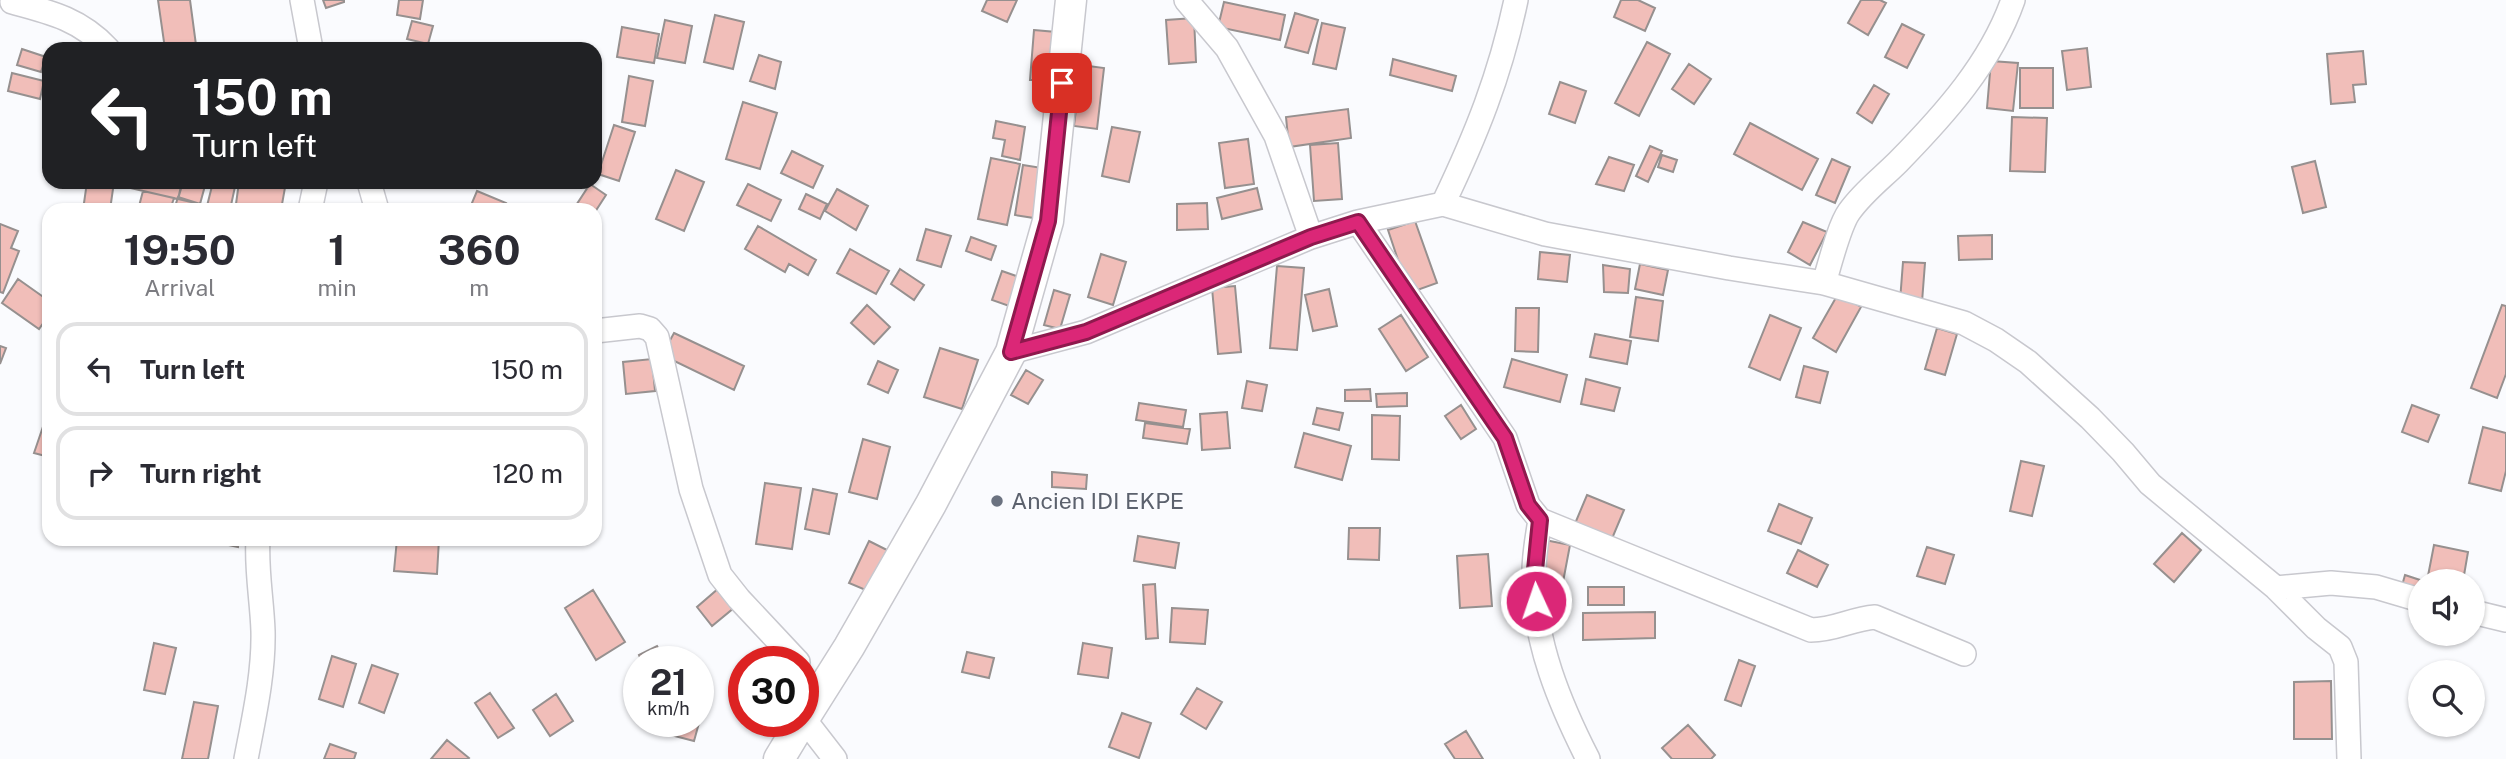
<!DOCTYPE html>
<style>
body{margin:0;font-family:"Public Sans",sans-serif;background:#f7f7f7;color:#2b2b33;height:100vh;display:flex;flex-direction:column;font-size:26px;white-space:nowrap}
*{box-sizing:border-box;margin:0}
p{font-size:23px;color:#7c7c81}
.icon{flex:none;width:38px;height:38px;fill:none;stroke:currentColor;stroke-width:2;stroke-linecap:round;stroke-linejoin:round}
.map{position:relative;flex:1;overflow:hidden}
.details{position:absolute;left:42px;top:203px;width:560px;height:343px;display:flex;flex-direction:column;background:#fff;border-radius:21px;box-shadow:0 2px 5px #0004}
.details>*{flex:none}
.hud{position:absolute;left:42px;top:42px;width:560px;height:147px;border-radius:21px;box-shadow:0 2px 5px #0004;background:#202124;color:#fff;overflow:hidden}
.controls{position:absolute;left:2408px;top:569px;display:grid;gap:14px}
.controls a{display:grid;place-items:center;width:77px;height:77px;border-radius:50%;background:#fff;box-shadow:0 2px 5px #0004;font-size:35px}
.speed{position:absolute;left:623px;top:646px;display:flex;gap:14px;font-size:35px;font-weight:700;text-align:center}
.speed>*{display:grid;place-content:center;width:91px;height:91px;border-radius:50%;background:#fff;box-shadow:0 2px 5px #0004;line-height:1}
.speed small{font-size:18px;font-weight:400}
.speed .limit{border:10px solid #d22;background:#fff;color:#111}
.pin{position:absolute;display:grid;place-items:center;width:60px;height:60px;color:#fff;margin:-30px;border-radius:14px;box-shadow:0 4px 10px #0006}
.me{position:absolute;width:77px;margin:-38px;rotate:357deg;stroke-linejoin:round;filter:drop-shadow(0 0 5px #0008)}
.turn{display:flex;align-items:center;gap:24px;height:147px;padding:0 35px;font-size:32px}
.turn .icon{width:91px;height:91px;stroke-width:2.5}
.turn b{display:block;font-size:49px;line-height:60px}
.eta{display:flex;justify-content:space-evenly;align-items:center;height:119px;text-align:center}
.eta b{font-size:42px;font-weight:700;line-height:49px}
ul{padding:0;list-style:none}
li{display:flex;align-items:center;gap:21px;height:94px;margin:0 14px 10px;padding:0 21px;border:4px solid #e1e1e2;border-radius:21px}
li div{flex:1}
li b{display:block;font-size:26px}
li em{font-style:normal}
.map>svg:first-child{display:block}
.building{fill:#f1beb9;stroke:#96908f;stroke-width:2}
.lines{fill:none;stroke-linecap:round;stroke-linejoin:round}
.minor-casing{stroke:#c8c8ce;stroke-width:26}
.tertiary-casing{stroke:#c8c8ce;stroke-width:33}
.minor{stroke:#fff;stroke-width:23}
.tertiary{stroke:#fff;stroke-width:30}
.route-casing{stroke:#8e194d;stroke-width:18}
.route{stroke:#db2777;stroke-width:12}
.worship-dot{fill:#6b7280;stroke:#fafbfe;stroke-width:2.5}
.labels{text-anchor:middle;stroke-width:5;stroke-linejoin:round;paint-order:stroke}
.worship-label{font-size:23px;fill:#5b616d;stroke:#fafbfe;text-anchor:start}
</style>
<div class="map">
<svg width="2506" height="759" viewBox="0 0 2506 759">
<rect width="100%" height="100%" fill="#fafbfe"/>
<!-- building -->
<path class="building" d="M158,0H190L196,45L165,49Z
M323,0H344V2L326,8Z
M399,0H423L420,19L397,15Z
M987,0H1017L1007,22L982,11Z
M1621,0H1638L1655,8L1645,31L1614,17Z
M1861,0H1880L1886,3L1868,35L1848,23Z
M1224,2L1285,15L1280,40L1218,27Z
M1295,13L1318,20L1308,53L1285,47Z
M715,15L744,22L733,69L704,62Z
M1194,18L1196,62L1169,64L1166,20Z
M665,20L692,26L685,63L657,58Z
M412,21L433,26L428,44L407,39Z
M1322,23L1345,28L1336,69L1313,64Z
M1902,24L1924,35L1907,68L1885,57Z
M622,27L659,34L654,63L617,57Z
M1034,30L1056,32L1054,80H1030Z
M1647,42L1670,54L1639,116L1615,103Z
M2087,48L2091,87L2067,90L2062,51Z
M22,49L46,57L41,72L17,65Z
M2363,51L2366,84L2353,85L2355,102L2331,104L2327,54Z
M759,55L781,62L775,89L750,81Z
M1393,59L1456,76L1452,91L1390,75Z
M1991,61L2018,63L2013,111L1987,108Z
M1689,64L1711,79L1694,104L1672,89Z
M1081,65L1104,68L1097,129L1074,126Z
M2020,68H2053V108H2020Z
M12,73L44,81L40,99L8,91Z
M629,76L653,81L645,126L622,122Z
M1560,82L1586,91L1575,123L1549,114Z
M1874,85L1889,94L1872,123L1857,113Z
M743,102L777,113L760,169L726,159Z
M1348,109L1351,138L1289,147L1286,117Z
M2012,117L2047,118L2045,172L2010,171Z
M996,121L1025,127L1020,160L1002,156L1005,140L993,138Z
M1750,123L1818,159L1802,190L1734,154Z
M614,125L635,132L619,181L598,174Z
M1112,127L1140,132L1129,182L1102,176Z
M1248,139L1254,184L1225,188L1219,143Z
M1338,143L1342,199L1314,201L1310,145Z
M1650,146L1662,151L1648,182L1636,176Z
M792,151L823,166L813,188L781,173Z
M1662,155L1677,160L1673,172L1658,167Z
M1609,157L1634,165L1624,191L1596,184Z
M991,158L1020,164L1007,225L978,219Z
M1832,159L1850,167L1835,203L1816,195Z
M2315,161L2326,207L2303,213L2292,167Z
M1023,165L1042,168L1034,218L1015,215Z
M676,170L704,182L684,231L656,219Z
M87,182H114L110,210H83Z
M113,182H182L178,199L113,184Z
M183,182H206L200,204L178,199Z
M213,182H236L230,210H206Z
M239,182H286L281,210L236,204Z
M590,184L606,195L595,212L573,210Z
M748,184L781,200L771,221L737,205Z
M1257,188L1262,209L1222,219L1217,198Z
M837,189L868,206L856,230L825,211Z
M143,191L174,198L170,210H138Z
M477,191L506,203L503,210H469Z
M806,194L827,204L820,219L799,209Z
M178,197L200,204L198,210H174Z
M1207,203L1208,229L1177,230V204Z
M1415,221L1437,283L1409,293L1388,230Z
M1803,222L1827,232L1810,265L1788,252Z
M0,224L18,231L11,248L19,251L3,293L0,292Z
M758,226L816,260L808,275L789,264L785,272L745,249Z
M926,229L951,236L941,267L917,260Z
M1992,235V259L1959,260L1958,236Z
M971,237L996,246L991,260L966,251Z
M850,249L889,271L876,294L837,273Z
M1540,252L1570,255L1567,282L1538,279Z
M1101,254L1126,262L1113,305L1088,297Z
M1903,262L1925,263L1922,302L1900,301Z
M1640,264L1668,270L1663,295L1635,289Z
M1603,265L1630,269L1628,293L1604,292Z
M1277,266L1304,268L1297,350L1270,348Z
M900,269L924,285L914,300L891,284Z
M1002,271L1022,278L1012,307L992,300Z
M18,279L49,301V315L39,329L2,303Z
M1235,286L1241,352L1218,354L1212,288Z
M1329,289L1337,326L1313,331L1305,295Z
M1054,290L1070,295L1060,329L1044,325Z
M1838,294L1861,307L1836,352L1813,338Z
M1636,297L1663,301L1658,341L1630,337Z
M867,305L890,327L874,344L851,323Z
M2502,305L2506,306V374L2497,398L2471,388Z
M1516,308H1539L1538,352L1515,351Z
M1401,315L1428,357L1406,371L1379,329Z
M1770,315L1801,328L1780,380L1749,367Z
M1937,328L1957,334L1945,375L1925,369Z
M674,333L744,366L734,390L662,355Z
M1595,334L1631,341L1627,364L1590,357Z
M0,346L6,348L0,364Z
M940,348L978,360L962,409L924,397Z
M652,359L655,391L626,394L623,362Z
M1512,359L1567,375L1560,402L1504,387Z
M878,361L898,370L888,393L868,384Z
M1804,366L1828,372L1820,403L1796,397Z
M1026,370L1043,380L1028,404L1011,395Z
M1586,379L1620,388L1614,411L1581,404Z
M1247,381L1267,385L1262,411L1242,408Z
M1370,389L1371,401H1345V390Z
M1407,393V406L1377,407L1376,394Z
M1139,403L1186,410L1183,427L1136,420Z
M1461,405L1476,429L1461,439L1445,416Z
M2412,405L2439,415L2428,442L2402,432Z
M1317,408L1343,413L1339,430L1313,424Z
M49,409V457L34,453Z
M1227,412L1230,448L1202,450L1200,414Z
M1372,415L1400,416L1399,460L1372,459Z
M1145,423L1190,429L1187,444L1143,438Z
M2483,427L2506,433V471L2501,491L2469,483Z
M1304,433L1351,446L1342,480L1295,467Z
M863,439L890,447L877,499L849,492Z
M2021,461L2044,466L2032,516L2010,511Z
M1052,472L1087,475L1086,489L1052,487Z
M765,483L801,488L792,549L756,544Z
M813,489L837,494L829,534L805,529Z
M1587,495L1624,510L1611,541L1574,526Z
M1779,504L1812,518L1801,544L1768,531Z
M1349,528H1380L1379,560L1348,559Z
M2182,533L2201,550L2174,582L2154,564Z
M1138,536L1179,543L1175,568L1134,561Z
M220,539H239L238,547L219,543Z
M397,539H439L437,574L394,571Z
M1545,540L1570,545L1563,582L1537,577Z
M869,541L887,550L868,591L849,583Z
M2434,545L2468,552L2463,581H2427Z
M1927,547L1954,555L1945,584L1917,576Z
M1798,550L1828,565L1817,587L1787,573Z
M1488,554L1492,606L1460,608L1457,556Z
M2405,575L2420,580L2416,594L2401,589Z
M1155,584L1158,638L1146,639L1143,585Z
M1588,587H1624V605H1588Z
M719,588L735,607L712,626L697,607Z
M593,590L625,642L596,660L565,608Z
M1172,608L1208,610L1205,644L1170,642Z
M1655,612V638L1583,640V613Z
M154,643L176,648L165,694L144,690Z
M1083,643L1112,648L1108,678L1078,674Z
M657,646L665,662H642L639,655Z
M967,652L994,658L989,678L962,672Z
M332,656L356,664L343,707L319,699Z
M1739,660L1755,666L1741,706L1725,700Z
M372,665L398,674L384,713L359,703Z
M2331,681L2332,739H2294V682Z
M1197,688L1222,702L1206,729L1181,714Z
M490,693L514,728L498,738L475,703Z
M556,694L573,721L550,736L533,710Z
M194,702L218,706L208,759H182Z
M1122,713L1151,723L1139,758L1109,747Z
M670,721L699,723L694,741L667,734Z
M1688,725L1715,755L1711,759H1672L1662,748Z
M1466,731L1483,759H1455L1445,744Z
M447,740L469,758L468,759H431Z
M330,744L356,753L354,759H324Z"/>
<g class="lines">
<defs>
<path id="minor" d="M302,0L311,49
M1186,0L1227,48L1276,136L1311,237
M12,2C50,12 80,19 108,49
M369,182L377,210
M1443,204C1476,135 1500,76 1516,0
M310,210L316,182
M1358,222L1505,438L1528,505L1540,520L1811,630C1835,630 1851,619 1875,617L1964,654
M1824,283C1830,264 1839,226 1849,212C1863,192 1882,178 1898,162C1944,115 1991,63 2013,0
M595,331L640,326L650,329L657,337L691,489L720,575L739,599L798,662
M1011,352L1086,332L1311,237L1358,222L1443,204L1545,234L1729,268L1824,283L1964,323L1996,340L2028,362L2090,418L2123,452L2150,484L2276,588L2316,628L2340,647L2346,662L2349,759
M1540,520C1537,539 1533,559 1534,579C1534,642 1560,704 1588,759
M2276,588L2331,583L2376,587L2420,600
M2473,612L2506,620
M804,719L835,759
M246,759C254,717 264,673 263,631C262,600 256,570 258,539"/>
<path id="tertiary" d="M803,720L849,647L931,504L1011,352L1048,221L1071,0
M779,759L802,721"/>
</defs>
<!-- minor casing -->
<use href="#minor" class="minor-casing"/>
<!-- tertiary casing -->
<use href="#tertiary" class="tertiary-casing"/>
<!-- minor -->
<use href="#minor" class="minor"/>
<!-- tertiary -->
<use href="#tertiary" class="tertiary"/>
</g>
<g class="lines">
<defs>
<path id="route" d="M1062,83L1048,221L1011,352L1086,332L1311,237L1358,222L1505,438L1528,505L1540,520L1534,580L1536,601"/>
</defs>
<!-- route casing -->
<use href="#route" class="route-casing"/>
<!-- route -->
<use href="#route" class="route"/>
</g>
<!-- markers -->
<circle class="worship-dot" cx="997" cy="501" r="7"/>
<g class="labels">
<!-- worship labels -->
<g class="worship-label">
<text x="1011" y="509">Ancien IDI EKPE</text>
</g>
</g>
</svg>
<div class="controls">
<a><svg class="icon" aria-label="sound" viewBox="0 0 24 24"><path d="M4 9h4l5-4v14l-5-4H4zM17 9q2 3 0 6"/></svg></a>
<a><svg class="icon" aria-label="search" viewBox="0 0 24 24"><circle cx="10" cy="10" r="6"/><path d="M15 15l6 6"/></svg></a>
</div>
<div class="speed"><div>21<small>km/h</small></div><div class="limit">30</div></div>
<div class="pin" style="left:1062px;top:83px;background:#d93025"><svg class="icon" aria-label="arrive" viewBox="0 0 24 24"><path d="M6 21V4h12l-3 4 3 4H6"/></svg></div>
<svg class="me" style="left:1536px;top:601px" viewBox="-20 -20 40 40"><circle r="17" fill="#db2777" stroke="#fff" stroke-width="3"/><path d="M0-11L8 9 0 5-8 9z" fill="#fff"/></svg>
<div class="hud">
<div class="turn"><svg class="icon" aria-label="left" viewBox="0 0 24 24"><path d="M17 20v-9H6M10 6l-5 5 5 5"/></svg><div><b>150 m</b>Turn left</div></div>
</div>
<section class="details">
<div class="eta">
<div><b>19:50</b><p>Arrival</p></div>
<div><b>1</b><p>min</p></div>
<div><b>360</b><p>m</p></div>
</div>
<ul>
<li><svg class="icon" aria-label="left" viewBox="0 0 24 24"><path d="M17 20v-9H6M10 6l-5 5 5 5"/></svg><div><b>Turn left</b></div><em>150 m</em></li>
<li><svg class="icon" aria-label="right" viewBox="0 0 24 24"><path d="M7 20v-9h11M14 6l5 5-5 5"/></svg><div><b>Turn right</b></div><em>120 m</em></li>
</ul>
</section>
</div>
